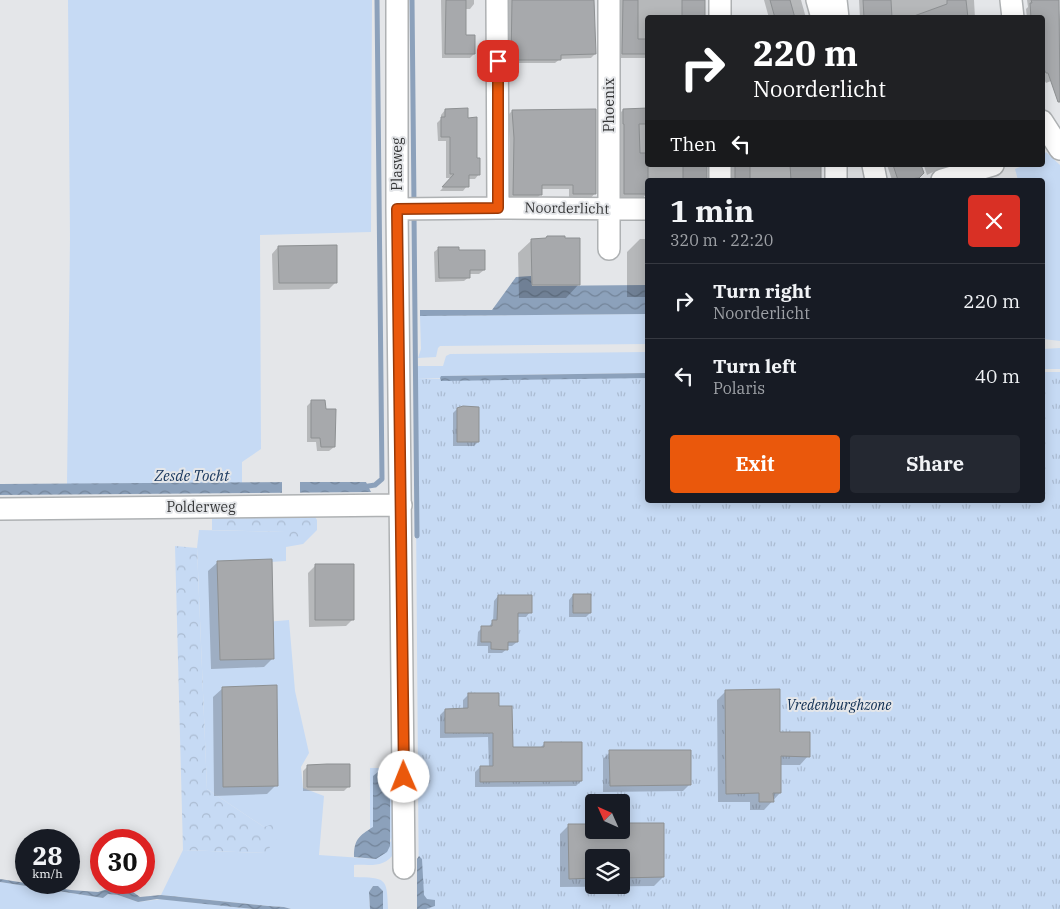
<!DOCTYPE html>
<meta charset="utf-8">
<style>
body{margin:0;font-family:"IBM Plex Serif",serif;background:#242831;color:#f1f3f6;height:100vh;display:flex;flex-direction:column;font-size:19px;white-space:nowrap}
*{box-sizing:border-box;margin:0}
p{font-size:16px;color:#9ea1a6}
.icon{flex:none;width:28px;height:28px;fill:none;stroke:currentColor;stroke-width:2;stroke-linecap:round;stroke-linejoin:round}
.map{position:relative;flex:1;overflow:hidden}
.side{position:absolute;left:645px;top:178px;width:400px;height:325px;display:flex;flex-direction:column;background:#171b24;border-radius:5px;box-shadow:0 2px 12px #0003}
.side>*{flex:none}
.top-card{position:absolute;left:645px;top:15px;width:400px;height:152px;border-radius:5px;box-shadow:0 2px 12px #0003;background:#202124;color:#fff;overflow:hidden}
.needle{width:32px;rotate:315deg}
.buttons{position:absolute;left:585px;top:794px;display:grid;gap:10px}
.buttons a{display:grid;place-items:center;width:45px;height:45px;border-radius:5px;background:#171b24;box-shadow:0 2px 12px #0003;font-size:25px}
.speed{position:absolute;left:15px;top:829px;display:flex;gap:10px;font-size:25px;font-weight:700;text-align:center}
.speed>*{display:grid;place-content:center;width:65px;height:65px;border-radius:50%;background:#171b24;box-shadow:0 2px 12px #0003;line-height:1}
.speed small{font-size:12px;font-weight:400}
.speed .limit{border:8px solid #d22;background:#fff;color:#111}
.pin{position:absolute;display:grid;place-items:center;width:42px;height:42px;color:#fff;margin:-21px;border-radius:10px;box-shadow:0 2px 8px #0006}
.me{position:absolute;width:55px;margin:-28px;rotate:359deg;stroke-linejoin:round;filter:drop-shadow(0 0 4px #0008)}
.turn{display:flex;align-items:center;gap:18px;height:105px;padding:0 25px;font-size:22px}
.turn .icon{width:65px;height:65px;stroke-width:2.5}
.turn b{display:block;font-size:35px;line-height:42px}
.then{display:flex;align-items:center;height:48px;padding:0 25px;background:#0003;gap:10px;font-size:19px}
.round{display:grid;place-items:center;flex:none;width:52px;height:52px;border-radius:5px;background:#242831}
.overview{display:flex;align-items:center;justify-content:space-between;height:85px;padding:0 25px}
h1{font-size:30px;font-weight:800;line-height:38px}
.button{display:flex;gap:10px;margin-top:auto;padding:10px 25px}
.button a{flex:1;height:58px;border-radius:5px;background:#ea580c;color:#fff;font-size:20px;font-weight:800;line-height:58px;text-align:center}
.button a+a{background:#242831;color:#f1f3f6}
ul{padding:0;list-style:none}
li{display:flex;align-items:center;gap:15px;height:75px;padding:0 25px;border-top:1px solid #363941}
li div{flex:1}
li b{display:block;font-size:19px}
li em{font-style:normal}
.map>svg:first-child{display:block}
.green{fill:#c6daf4}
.forest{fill:url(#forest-crowns)}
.park{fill:url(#park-tufts);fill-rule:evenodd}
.water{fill:url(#water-waves)}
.pier{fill:#e4e6e9}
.shadow{fill:#0003;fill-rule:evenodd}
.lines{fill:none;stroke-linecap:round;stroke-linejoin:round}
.stream{stroke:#8ca1bb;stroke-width:5}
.building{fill:#a7a9ac;stroke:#8d9092}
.minor-casing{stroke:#aeb1b3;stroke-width:24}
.minor{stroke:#fff;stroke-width:21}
.route-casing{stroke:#983908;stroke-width:12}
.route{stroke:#ea580c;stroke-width:9}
.labels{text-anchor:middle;stroke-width:4;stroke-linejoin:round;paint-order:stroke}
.street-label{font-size:14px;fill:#353637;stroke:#e4e6e9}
.park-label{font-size:14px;font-style:italic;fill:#0f2e52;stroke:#e4e6e9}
.water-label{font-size:15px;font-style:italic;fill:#1c3a60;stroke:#e4e6e9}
</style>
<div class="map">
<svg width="1060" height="909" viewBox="0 0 1060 909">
<defs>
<pattern id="forest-crowns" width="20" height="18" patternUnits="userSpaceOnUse" patternTransform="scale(1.25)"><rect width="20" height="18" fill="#c6daf4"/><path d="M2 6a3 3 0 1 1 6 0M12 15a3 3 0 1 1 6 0" fill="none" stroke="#abbcd2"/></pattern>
<pattern id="park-tufts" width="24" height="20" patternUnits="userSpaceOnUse" patternTransform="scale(1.25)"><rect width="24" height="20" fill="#c6daf4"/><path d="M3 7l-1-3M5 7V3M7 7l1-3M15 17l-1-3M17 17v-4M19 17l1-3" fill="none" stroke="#abbcd2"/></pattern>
<pattern id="water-waves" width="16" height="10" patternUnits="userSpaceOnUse" patternTransform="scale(1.25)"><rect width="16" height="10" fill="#8ca1bb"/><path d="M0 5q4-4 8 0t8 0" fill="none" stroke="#738499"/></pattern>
</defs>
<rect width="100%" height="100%" fill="#e4e6e9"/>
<!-- green -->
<path class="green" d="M68,0H372L371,232L260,235L261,449L242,462V483L67,484L70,239Z
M1046,152L1060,165V341L1043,339L1042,180H1018L1015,169L1025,165H1042L1043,156Z
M647,314V344L440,346L438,348L436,357L418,358L421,349L420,316Z
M1060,348V369H1043V349Z
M647,352V373L442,376L440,378L417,379V366H443L446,356L450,354Z
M199,530L286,532V561L252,563L253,623L289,620L295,691L309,753L301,767L303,788L324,796L319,855L376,859L391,841L373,779V828L370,829V768H393L395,852C384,869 371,864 354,865V877C386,878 387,877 388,909H383V891L373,886L369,892L370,909H291L284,907L268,906L161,895L183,850L265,853L264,827L207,789L198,571L197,548Z
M0,882L103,898L108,894L118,895L138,902L162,899L253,909H0Z"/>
<!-- forest -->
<path class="forest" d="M212,513L313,514L317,520V530L303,544L286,547L285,532L212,530Z
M175,546L197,548L207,789L264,827L273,824L277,839L265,853L183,850Z"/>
<!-- park -->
<path class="park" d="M1043,372H1060V909H419L415,379L647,377L648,500H1042ZM594,802H621V830H594ZM594,858H621V885H594Z"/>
<!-- water -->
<path class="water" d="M531,276L532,286L647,285V314L420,316V310H492L516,277Z
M647,373V378L441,381L440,378L441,376Z
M300,482H366L371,492L0,495V484Z
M378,772L386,773L390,779V846L387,852L376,859L354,857C354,839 359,836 373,827V776Z
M419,856L422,859L424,895L427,899L435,900V906L426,909H417V859Z
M0,879L71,890L98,892L114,887L133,892L140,897L161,895L268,906L284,907L291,909H253L157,899L138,902L118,895L108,894L103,898L0,882Z
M373,886H378L383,891V909H370L369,892Z"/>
<!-- pier -->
<path class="pier" d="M282,479H300V495H282Z"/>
<!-- shadow -->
<path class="shadow" d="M441,0H474V4L470,9H465L464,36L474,54L470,58H442Z
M508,0H594L595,54L591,58L560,59L555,63H508Z
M619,0H704V18H648V58H619Z
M764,0H801L806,18H769Z
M859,0H974L975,18H860Z
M1027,0H1058L1060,20V86L1054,88L1051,81L1046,83L1042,76V18H1027L1026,9L1028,7Z
M445,110L467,119L476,159L479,174L475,179H467V186L463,191H440L452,178H446V141H438L437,123L441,119V115Z
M623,110H648V165H705L706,180H648L647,193L643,198H620L621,128H619V114Z
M512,111L595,193L591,198H569V189H541V194L537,198L509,199L510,143L508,115Z
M730,165H820V180H730Z
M887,165H920L922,173L915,180H892Z
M925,165H956L933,172L927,175L924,166Z
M640,239H648V297H627V252Z
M532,240L579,284L566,298H519L518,253Z
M278,247L336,282L329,289L273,290L272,254Z
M439,248L458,252L484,270L479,274H469V277L464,281L435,282L434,252Z
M312,401L334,447L329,451H317L316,442H307V406Z
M457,409L478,442L474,446H453V413Z
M218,562L273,658L264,667L211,669L208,571Z
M315,566L353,619L346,626L309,627L308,573Z
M573,595L590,613L586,617H569V600Z
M498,596L530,612L526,617H517V642L512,646H507V649L502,653H488V646H477L478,632L482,628H488L493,621L494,601Z
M223,688L276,785L267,794L214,796L213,697Z
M726,691L808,756L800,765H779L780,793L764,810H750V802H718L717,700Z
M468,695L498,708L511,748H540L544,744L581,781L576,786L475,787V772L480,767H489L488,737L440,738V715L445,710H463V700Z
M610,752L690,784L683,791L603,792V759Z
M308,766L348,787L344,791H303V771Z
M569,825L594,830L663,877L654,886L560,887V834ZM594,858H621V885H594Z"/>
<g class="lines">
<!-- stream -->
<path class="stream" d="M412,0L414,204
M414,213L417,536
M362,487L375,485L382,479L377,0"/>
</g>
<!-- building -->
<path class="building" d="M446,0H466V35H475V54H445Z
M512,0H594L596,54L561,55V60H511Z
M623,0H638V39H648V54H622Z
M682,0H705V18H682Z
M770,0H790L795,18H775Z
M863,0H891L892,18H864Z
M947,0H966L968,18H914V16L947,4Z
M1031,0H1059L1060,102H1058L1048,73H1046L1042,65V18H1031L1030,3H1032Z
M468,108V118L477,117V158H480V175H469V187H442L454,174H450V137H441V117H445V109Z
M648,108V124H639L640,153H648V194H624V124H623V109Z
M596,109V194H573V185H542V195H513L514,138L512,110Z
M683,165H707V180H683Z
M735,165H750V180H735Z
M790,165H821V180H791Z
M893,165H921L924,173L919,178L898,180Z
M547,236H565V238H580V285H532L531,239L546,238Z
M337,245V283H279L278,246Z
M438,247H459V250H485V270H470V278H439Z
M311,400H325L326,409H336L335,447H321L320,438H311Z
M463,406L479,407V442H457V408Z
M272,559L274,659L220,660L217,561Z
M315,564H354V620H315Z
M573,594H591V613H573Z
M498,595H532V613H518V642H508V650L491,649V642H481V626H492V620H497Z
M277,685L278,786L223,787L222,687Z
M780,689V732H810V757L781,756V793H773L774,802H759V793L726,794L725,690Z
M468,693H499V706H512L513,747H544V742H582V781L480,782V766H493V733H445V709L468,708Z
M609,750H691V785L610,786Z
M327,764H350V787H307V765Z
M621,823H664V877L621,878V858H594V878L569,879L568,824H594V830H621Z"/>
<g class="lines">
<defs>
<path id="minor" d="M397,0V209L404,868
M497,0L498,208
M609,0V249
M720,0V18
M817,0L822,18
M836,0L838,18
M1011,0L1013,18
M1042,121L1060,149
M720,165V180
M836,165V180
M873,165L876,180
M942,180L993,165
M397,209L498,208L648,209
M0,509L401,505"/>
</defs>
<!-- minor casing -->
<use href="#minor" class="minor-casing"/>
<!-- minor -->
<use href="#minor" class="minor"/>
</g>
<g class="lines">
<defs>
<path id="route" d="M404,777L397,209L498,208V61"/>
</defs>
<!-- route casing -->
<use href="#route" class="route-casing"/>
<!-- route -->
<use href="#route" class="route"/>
</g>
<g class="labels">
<!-- street labels -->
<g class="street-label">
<text transform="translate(609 105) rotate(-90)" y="5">Phoenix</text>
<text transform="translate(397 164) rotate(-90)" y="5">Plasweg</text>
<text transform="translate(567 208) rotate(1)" y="5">Noorderlicht</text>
<text x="201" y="512">Polderweg</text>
</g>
<!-- park labels -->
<g class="park-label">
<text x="839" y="710">Vredenburghzone</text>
</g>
<!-- water labels -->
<g class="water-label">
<text x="192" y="481">Zesde Tocht</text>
</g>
</g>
</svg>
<div class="buttons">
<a><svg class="needle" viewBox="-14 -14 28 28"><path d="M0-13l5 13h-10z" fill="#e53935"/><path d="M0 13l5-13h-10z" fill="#9ea1a6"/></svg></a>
<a><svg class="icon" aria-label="layers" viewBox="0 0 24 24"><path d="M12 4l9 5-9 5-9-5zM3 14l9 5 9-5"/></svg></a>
</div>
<div class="speed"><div>28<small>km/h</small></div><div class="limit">30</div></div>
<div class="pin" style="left:498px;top:61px;background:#d93025"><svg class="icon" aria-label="arrive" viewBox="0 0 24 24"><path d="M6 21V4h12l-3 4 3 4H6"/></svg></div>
<svg class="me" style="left:404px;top:777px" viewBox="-20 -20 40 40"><circle r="19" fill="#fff"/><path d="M0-13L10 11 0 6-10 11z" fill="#ea580c"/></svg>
<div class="top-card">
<div class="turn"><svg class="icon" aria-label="right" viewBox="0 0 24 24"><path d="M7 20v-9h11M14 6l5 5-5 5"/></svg><div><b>220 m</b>Noorderlicht</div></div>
<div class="then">Then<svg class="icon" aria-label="left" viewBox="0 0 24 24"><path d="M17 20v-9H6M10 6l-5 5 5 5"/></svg></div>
</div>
<section class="side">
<div class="overview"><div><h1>1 min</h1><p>320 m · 22:20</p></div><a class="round" style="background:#d93025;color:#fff"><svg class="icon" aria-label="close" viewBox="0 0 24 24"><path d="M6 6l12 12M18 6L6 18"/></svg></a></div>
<ul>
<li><svg class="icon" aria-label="right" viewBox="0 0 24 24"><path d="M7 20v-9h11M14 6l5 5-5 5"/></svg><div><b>Turn right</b><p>Noorderlicht</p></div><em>220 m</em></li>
<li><svg class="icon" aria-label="left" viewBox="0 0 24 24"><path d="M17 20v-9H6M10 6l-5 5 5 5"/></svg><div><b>Turn left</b><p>Polaris</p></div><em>40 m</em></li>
</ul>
<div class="button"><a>Exit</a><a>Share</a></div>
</section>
</div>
